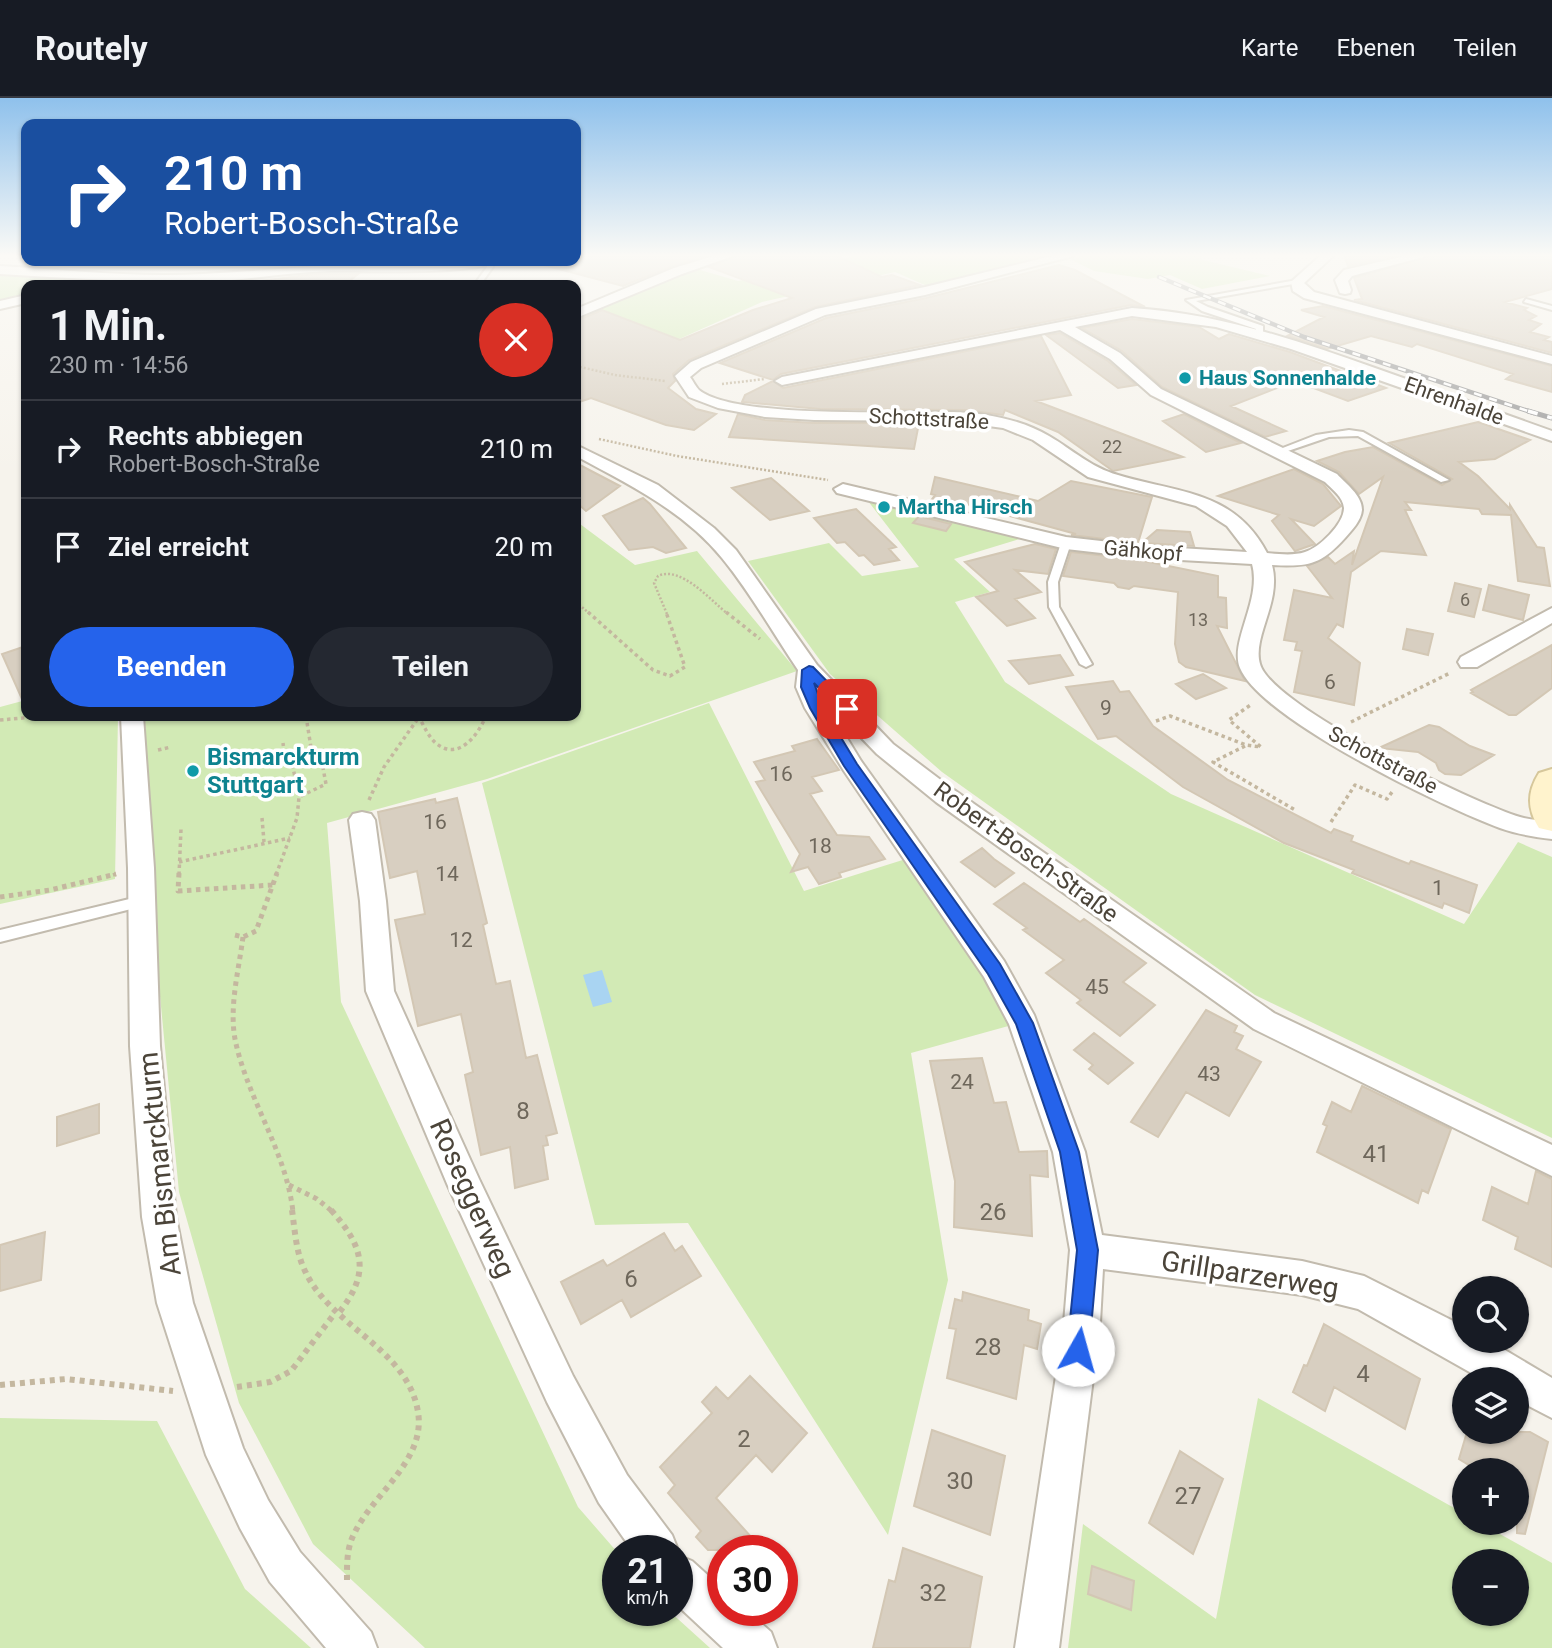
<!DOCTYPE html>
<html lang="de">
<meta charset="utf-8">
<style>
body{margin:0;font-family:Roboto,sans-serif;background:#242831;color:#f1f3f6;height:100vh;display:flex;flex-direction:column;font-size:26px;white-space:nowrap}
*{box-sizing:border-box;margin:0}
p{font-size:23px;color:#9ea1a6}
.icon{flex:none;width:38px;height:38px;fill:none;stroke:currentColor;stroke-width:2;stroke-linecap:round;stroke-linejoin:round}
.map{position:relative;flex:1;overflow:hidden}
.side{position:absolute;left:21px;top:182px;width:560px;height:441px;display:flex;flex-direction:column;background:#171b24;border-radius:14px;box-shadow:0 2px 5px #0004}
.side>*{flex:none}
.guide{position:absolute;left:21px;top:21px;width:560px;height:147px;border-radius:14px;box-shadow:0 2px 5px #0004;background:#1a4fa0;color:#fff;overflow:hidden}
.fabs{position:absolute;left:1452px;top:1178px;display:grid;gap:14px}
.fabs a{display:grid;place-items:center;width:77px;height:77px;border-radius:50%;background:#171b24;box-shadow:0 2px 5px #0004;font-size:35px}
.speed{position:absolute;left:602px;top:1437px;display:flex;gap:14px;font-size:35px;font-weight:700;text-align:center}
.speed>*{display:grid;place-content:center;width:91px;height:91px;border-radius:50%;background:#171b24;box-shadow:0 2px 5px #0004;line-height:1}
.speed small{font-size:18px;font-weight:400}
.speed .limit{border:10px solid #d22;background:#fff;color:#111}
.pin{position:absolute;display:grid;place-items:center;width:60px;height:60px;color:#fff;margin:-30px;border-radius:14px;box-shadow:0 4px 10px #0006}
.me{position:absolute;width:77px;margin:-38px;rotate:7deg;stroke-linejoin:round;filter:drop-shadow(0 0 5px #0008)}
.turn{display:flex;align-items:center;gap:24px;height:147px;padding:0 28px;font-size:32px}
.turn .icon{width:91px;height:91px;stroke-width:2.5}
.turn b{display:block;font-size:49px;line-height:60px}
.round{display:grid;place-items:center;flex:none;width:74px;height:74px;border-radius:37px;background:#242831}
.headline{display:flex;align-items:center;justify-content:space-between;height:119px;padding:0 28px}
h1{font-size:42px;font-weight:700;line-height:52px}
.action{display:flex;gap:14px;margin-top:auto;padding:14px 28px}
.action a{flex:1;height:80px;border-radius:42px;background:#2563eb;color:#fff;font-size:28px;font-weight:700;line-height:80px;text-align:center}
.action a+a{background:#242831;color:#f1f3f6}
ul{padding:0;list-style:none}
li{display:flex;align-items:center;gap:21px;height:98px;padding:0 28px;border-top:2px solid #363941}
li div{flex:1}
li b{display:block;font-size:26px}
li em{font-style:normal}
header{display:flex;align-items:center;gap:42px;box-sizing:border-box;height:98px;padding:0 35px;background:#171b24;border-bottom:2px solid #363941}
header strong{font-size:33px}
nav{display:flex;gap:38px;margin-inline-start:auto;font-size:24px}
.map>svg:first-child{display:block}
.green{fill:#d2eab5;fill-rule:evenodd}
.water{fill:#a9d4f2}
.building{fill:#d8cfc1;stroke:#d3c7b4;stroke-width:2}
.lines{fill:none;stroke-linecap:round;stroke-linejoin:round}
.lane-casing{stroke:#c2bbae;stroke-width:4}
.street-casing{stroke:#c2bbae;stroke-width:4}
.secondary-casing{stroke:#d6c79b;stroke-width:4}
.path-far3{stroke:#c4b79f;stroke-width:2.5;stroke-dasharray:2 2;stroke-linecap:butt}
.path-far2{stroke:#c4b79f;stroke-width:3.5;stroke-dasharray:3.5 3.5;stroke-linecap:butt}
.path-far1{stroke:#c4b79f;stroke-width:5;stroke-dasharray:4.5 4.5;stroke-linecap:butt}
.path{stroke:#c4b79f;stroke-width:6;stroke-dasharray:5 5;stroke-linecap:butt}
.lane{fill:#fff;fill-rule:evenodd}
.street{fill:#fff;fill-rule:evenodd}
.secondary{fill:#fff3cd;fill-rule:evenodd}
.rail-far1-casing{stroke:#9a9a9a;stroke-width:4.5}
.rail-casing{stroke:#9a9a9a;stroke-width:5}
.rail-far1{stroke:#fff;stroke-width:2.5;stroke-dasharray:8;stroke-linecap:butt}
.rail{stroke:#fff;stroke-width:3.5;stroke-dasharray:10;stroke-linecap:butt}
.route{fill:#2563eb;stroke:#184099;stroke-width:2}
.culture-dot{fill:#0f9aa8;stroke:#fff;stroke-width:2.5}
.labels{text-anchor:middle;stroke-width:7;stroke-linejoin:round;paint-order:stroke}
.far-number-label{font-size:18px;fill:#6e675b}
.far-culture-label{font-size:21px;font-weight:bold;fill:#0d838f;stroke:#fff;text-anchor:start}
.far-street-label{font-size:21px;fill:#4b4439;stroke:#fff}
.number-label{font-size:21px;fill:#6e675b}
.culture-label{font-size:24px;font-weight:bold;fill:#0d838f;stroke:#fff;text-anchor:start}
.street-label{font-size:24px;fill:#4b4439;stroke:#fff}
.near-number-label{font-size:24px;fill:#6e675b}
.near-street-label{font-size:28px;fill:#4b4439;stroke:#fff}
</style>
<header>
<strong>Routely</strong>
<nav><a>Karte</a><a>Ebenen</a><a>Teilen</a></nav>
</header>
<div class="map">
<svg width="1552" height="1550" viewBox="0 0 1552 1550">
<rect width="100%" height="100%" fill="#f6f3ec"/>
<!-- green -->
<path class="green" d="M854,158H1048L927,188L895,174L762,204L648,255L605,239L576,252V221L690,169L738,183Z
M1081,158H1201L1199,161L1270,178L1202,191L1170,177L1148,181L1094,173L1070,161Z
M0,176L97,182L74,187H26V198L0,204Z
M124,182H215L225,187H103Z
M868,403L1026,439L954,461L990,494L955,504L1005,584L1171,696L1464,826L1518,744L1552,759V1040L1255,897L942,674L830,576L748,463L829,445L862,478L919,469Z
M576,423L635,467L697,453L797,573L487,681L327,725L341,904L578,1409L618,1455V1512H668L710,1550H425L313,1446L239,1305L179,1094L147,764L145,618H576Z
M26,602V618H118L115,781L0,806V609Z
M709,605L804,793L909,760L1012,927L911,955L948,1182L888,1437L688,1125L595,1127L482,685Z
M1258,1300L1465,1416V1424L1480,1425L1552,1465V1550H1068L1083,1426L1216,1521ZM1465,1463H1517V1516H1465Z
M0,1320L157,1323L245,1491L311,1550H0Z"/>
<!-- water -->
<path class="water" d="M602,872L612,904L593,909L583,877Z"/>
<!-- building -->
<path class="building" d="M576,158H705L673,168L623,188L536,165L537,163H576Z
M735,158H837L882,179L892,177L920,187L815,209L689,262L673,276L675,283L668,290L696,311L716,316L694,332L666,327L591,300L576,305V223L602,212L680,242L753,212L792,200L709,169Z
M1344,158H1393L1348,168Z
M1430,158H1552V191L1505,204L1527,210L1524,212L1536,218L1529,222L1541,226L1530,234L1549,239L1544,242L1552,244V255L1354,202L1362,201L1354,180Z
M1059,167L1075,172L1145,209L1131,207L781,276L773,282L720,265L826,220L926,200Z
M315,176H358L346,186L260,183Z
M1323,208L1552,268V294L1506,281L1513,276L1417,246L1412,249L1371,238L1327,251L1287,238L1324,219L1301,212Z
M1132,221L1199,229L1219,241L1229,236L1290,254L1386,290L1348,303L1295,283L1231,308L1286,333L1265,339L1162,289L1122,253L1082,230Z
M1060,235L1108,263L1136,287L1118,290L1046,237Z
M1041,238L1071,297L1036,303L1183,359L1113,373L1058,334L1005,312L1003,317L965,312L820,311L742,304L745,297L773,283L783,290Z
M738,316L765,322L814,325H919L914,351L729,339Z
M1184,316L1241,345L1206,354L1163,323Z
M1478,324L1530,342L1495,361L1459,364L1478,378L1510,411V407L1537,449L1544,450L1550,488L1518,483L1511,417L1482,416L1479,411L1405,404L1411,412H1405L1426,457L1381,453L1351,474L1343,529L1337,526L1328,540L1360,565L1354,607L1294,594L1302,553L1295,552L1297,544L1284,542L1294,492L1332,500L1307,468L1328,459L1335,466L1354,453L1352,467L1383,379L1359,396L1339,374L1317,363L1345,354L1373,349L1442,387L1452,381L1389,345Z
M576,365L620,388L586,413L576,404Z
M1294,371L1323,386L1341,408L1314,428L1291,421L1315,446L1295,453L1272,423L1279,417L1218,398Z
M935,379L1038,403L1071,383L1152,399L1138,445L1071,437L1076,436L966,406L962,411L930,404L935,397L931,396Z
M771,380L777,385L809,413L770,422L732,390Z
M643,400L650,406L686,450L666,455L653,449L629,452L603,418Z
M856,411L896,449L889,451L899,462L874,467L864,457L859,458L845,444L837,445L814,420Z
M919,418L951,426L946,433L913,425Z
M1157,432L1190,434L1194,448L1142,445Z
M1035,446L1056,451L1048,476L1015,472L1041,494L1015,501L1035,520L1007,528L976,499L998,493L965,464Z
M1071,454L1134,461L1218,478V499L1226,500L1227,530L1217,528L1245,583L1186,569L1179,564L1175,546L1178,494L1134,488L1129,491L1118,489L1114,485L1063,478Z
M1455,485L1481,491L1474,519L1448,513Z
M1489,487L1529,497L1523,522L1483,512Z
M1407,531L1433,536L1428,557L1403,551Z
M1552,547V590L1516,617H1509L1471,595L1473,594L1471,592Z
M26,548V610L2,556Z
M1060,557L1073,577L1029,586L1009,563Z
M1203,576L1226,590L1196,601L1176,586Z
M1113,583L1120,594L1129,593L1153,628L1228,682L1331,735L1334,731L1353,738L1351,743L1409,766L1411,763L1477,787L1469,815L1444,805L1442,810L1352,775L1354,772L1284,745L1183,689L1116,638L1098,641L1066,589Z
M1429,627L1439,629L1470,648L1494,657L1461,677L1445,676L1439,672L1436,665L1418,654L1379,650Z
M817,641L839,672L812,679L822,693L810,696L837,737L869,739L885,761L839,775L841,779L819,786L808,769L791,774L800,756L756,684L765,682L754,664L795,653L792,648Z
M457,700L487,825L483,827L496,886L510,883L526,960L537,957L557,1035L546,1038L548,1047L543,1048L548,1081L515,1090L510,1049L481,1057L465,977L473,974L461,916L418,928L395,822L425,816L417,773L390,780L378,714L435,701L436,705Z
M982,750L994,761L1014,775L995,789L961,764Z
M1024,785L1080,824L1084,821L1146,865L1123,884L1155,907L1120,938L1077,905L1081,902L1046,875L1064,862L1023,832L1027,830L994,806Z
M1206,912L1237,928L1234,934L1243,938L1236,951L1261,964L1229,1018L1186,994L1158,1039L1131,1024Z
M1094,935L1133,965L1108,986L1089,971L1093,967L1074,952Z
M982,960L994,1005L1006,1004L1019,1054L1047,1053L1048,1079L1030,1077L1032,1138L954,1129L955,1083L930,963Z
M1362,988L1451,1031L1428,1095L1422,1092L1418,1105L1317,1054L1327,1028L1323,1026L1332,1004L1351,1014Z
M99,1006V1035L57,1048V1019Z
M1536,1073L1552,1081V1169L1515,1151L1518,1139L1483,1122L1492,1089L1528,1106Z
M45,1134L41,1182L0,1193V1147Z
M664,1135L675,1153L682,1148L701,1178L631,1219L622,1202L581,1226L561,1184L603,1162L607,1168Z
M963,1194L1029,1212L1028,1222L1041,1226L1037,1251L1024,1247L1016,1301L947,1280L956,1231L949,1230L955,1201L962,1203Z
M1324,1226L1420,1281L1405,1331L1334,1289L1325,1313L1293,1294L1304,1267L1307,1268Z
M750,1278L807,1335L772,1374L756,1357L716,1400L753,1441L743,1452H708L696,1439L701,1433L668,1395L675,1387L660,1369L712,1315L702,1304L716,1289L728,1301Z
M932,1332L1005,1358L990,1437L914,1408Z
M1467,1334H1530L1548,1344L1525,1436L1517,1435V1372H1477L1459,1361Z
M1180,1353L1223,1381L1193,1456L1149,1425Z
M903,1450L982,1479L970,1550H873L889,1482L895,1484Z
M1092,1468L1134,1483L1131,1512L1088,1496Z"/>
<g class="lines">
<defs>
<path id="lane" d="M487,163H493V169L480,187H474L487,169Z
M1297,182L1299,185L1196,203L1208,209L1263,228V235L1259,237L1255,235L1256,231L1202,213L1186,202Z
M1526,201L1552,208V212L1524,204Z
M1349,332L1363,334L1449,382L1441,384L1358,338L1329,339L1282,355L1275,353L1316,337Z
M1066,442L1071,445L1058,484L1059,509L1092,566L1086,569L1080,566L1049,509L1048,484L1061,445Z
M142,798L147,799L149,803L147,807L0,844V832Z"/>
<path id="street" d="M714,158H733L682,176L576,220V211L674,170Z
M1052,158H1073L925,197L825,217L701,270L690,279C693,283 696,289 699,292C735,321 901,313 952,314C985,315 1020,321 1049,338C1073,352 1090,369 1118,377C1177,395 1234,392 1267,455C1279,456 1293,458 1305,454C1319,450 1344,426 1344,410C1343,399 1332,391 1325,384L1151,297L1110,261L1060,232L782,287L775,283L782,279L1132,210C1217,215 1296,242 1375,270C1434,291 1493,312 1552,333V343L1291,251L1216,229L1132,218L1075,229L1120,255L1161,291L1337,376C1346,386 1362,397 1362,412C1361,423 1352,432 1345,440C1321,467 1308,469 1272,467C1282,504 1252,538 1260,566C1272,609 1474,705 1520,719C1530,722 1541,723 1552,723V741C1534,739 1517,736 1500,730C1445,710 1261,621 1240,570C1229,544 1262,502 1252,466L1145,460L1066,451L837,395L834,391L843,386L1066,439L1145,448L1247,454L1227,428L1196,408L1088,379L1033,342L1003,330L952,323L814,322L765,319L718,310L689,299L675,278L691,264L816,211L925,189Z
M1320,158H1333L1304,185L1314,194L1552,258V266L1304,200L1293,193L1291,184Z
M1405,158H1427L1352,178L1348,183L1351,192L1350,195L1345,196L1340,195L1335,182L1344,172Z
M496,163C479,177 361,173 332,173C287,174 243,183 198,184C132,184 66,180 0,176V168C67,172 136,180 203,176C300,171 399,158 496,163Z
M26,197V205L0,211V203Z
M576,347L658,387L714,430L736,452L817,567L893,646L954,692L1274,915L1552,1047V1078L1254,931L936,704L877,656L822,599L861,663L1004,863L1034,917L1085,1054L1102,1137L1302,1163L1364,1178L1465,1229V1242H1488L1552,1280V1320L1517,1302V1281H1482L1358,1211L1302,1197L1103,1171L1100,1225L1059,1550H1015L1064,1225L1070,1152L1053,1054L1009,926L984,879L844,673L805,610L796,589L798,572C773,535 750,494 722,460C684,413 628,386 576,358Z
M1552,510V525L1477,569H1461L1458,564L1461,559Z
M121,618H143L154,770L160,948L176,1119L193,1205L243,1350L268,1402L300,1454L371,1534L377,1550H326L270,1484L240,1430L206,1357L157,1205L142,1119L130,948L128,770Z
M362,714L371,716L375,722L386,803L394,893L479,1081L573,1278L627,1377L672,1437L678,1452L677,1454L632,1452L599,1405L547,1304L448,1088L366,893L360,803L349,722L353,716Z
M677,1457L692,1463L723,1491V1512H746L771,1534L777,1550H723L677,1507Z"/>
<path id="secondary" d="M1552,671V733L1539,730C1527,711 1527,694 1539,675Z"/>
</defs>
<!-- lane casing -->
<use href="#lane" class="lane-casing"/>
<!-- street casing -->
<use href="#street" class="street-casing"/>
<!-- secondary casing -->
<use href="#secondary" class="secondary-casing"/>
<!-- path-far3 -->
<path class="path-far3" d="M576,268L615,277L665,283
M722,286L765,281
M599,341L677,358L828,382
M576,504L590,516
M667,516L654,485L658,478C681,467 711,503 728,516"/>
<!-- path-far2 -->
<path class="path-far2" d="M588,514L653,572L670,578L685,569L666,514
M726,514L760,541
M306,618L312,656
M418,618C424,627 428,639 437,646C459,663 478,637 486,618
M0,622L46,618
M1156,623L1170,618L1246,647L1261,649L1229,622L1252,606
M1351,624L1450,575
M1245,648L1213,664L1295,712
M158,652L171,649
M291,660L299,699
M369,702L384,669L419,619
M262,720L264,744
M1331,724L1355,687L1387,701L1392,694
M179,764L290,740
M113,777L116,776
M179,777L181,731
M276,777L297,720L299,699L326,686L320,654L291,660L284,653L283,645"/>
<!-- path-far1 -->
<path class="path-far1" d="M179,775L178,793L273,787
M0,799L50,792L116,776
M235,837L243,839L256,833L277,775
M243,839C239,871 229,908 235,941C247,1001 286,1052 293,1114
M289,1087L317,1101L333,1114"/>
<!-- path -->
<path class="path" d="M292,1112C295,1133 296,1156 306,1175C332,1229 408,1251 418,1314C426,1362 374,1395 355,1434C346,1450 347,1468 347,1486
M331,1112C366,1151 370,1177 337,1217
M0,1287L66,1281L173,1293
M237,1289L270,1284L291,1273L335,1215"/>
<!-- lane -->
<use href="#lane" class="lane"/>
<!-- street -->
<use href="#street" class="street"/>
<!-- secondary -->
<use href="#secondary" class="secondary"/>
<defs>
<path id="rail-far1" d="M1159,179L1304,239L1534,315"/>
<path id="rail" d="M1528,313L1552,320"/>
</defs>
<!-- rail-far1 casing -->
<use href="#rail-far1" class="rail-far1-casing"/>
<!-- rail casing -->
<use href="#rail" class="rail-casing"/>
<!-- rail-far1 -->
<use href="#rail-far1" class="rail-far1"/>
<!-- rail -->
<use href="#rail" class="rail"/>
</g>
<!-- sky -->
<linearGradient id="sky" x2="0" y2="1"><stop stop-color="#8fc1ec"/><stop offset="0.42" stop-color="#fbfaf6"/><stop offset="1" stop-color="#fbfaf6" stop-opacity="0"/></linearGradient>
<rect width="1552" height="375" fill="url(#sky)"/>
<!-- route -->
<path class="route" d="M809,568L813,569L854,611L847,615L842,614L814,585L823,610L857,666L1000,866L1033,925L1079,1054L1098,1152L1089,1252L1086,1260L1078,1264L1070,1260L1067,1252L1077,1152L1060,1054L1016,926L988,876L844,668L810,610L801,589L802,572Z"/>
<!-- markers -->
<g class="culture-dot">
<circle cx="1185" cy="280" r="7"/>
<circle cx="884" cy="409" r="7"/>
<circle cx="193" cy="673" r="7"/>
</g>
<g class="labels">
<!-- far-number labels -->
<g class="far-number-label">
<text x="1112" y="355">22</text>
<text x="1465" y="508">6</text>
<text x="1198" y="528">13</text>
</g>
<!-- far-culture labels -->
<g class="far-culture-label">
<text x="1199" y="287">Haus Sonnenhalde</text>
<text x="898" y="416">Martha Hirsch</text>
</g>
<!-- far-street labels -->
<g class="far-street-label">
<text transform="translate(1454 303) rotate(20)" y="7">Ehrenhalde</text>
<text transform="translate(929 321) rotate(3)" y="7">Schottstraße</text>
<text transform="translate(1143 453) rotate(5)" y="7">Gähkopf</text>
<text transform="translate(1383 662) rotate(28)" y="7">Schottstraße</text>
</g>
<!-- number labels -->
<g class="number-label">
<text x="1330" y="591">6</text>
<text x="1106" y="617">9</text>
<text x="781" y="683">16</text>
<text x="435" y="731">16</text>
<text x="820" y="755">18</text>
<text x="447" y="783">14</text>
<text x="1438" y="797">1</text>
<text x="461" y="849">12</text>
<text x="1097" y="896">45</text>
<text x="1209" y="983">43</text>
<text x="962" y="991">24</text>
</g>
<!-- culture labels -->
<g class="culture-label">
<text x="207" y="667">Bismarckturm<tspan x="207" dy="28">Stuttgart</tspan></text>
</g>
<!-- street labels -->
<g class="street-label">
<text transform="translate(1026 754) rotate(36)" y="8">Robert-Bosch-Straße</text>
</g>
<!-- near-number labels -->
<g class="near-number-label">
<text x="523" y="1021">8</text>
<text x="1376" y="1064">41</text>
<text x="993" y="1122">26</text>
<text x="631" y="1189">6</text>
<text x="988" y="1257">28</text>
<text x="1363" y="1284">4</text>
<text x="744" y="1349">2</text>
<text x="960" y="1391">30</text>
<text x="1188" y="1406">27</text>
<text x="933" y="1503">32</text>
</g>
<!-- near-street labels -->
<g class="near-street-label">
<text transform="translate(159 1066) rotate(-96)" y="10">Am Bismarckturm</text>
<text transform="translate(473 1100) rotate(66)" y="10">Roseggerweg</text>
<text transform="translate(1250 1176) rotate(9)" y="10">Grillparzerweg</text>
</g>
</g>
</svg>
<div class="fabs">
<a><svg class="icon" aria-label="search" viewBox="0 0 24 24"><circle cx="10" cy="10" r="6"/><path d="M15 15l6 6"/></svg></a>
<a><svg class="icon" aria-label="layers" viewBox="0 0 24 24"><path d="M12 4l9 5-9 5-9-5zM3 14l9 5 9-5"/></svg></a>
<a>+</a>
<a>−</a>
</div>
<div class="speed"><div>21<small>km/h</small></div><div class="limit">30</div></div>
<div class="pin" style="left:847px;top:611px;background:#d93025"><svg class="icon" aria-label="arrive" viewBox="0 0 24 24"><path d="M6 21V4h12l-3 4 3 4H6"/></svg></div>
<svg class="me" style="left:1078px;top:1252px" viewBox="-20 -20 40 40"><circle r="19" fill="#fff"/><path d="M0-13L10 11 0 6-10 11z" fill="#2563eb"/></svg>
<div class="guide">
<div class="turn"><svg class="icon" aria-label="right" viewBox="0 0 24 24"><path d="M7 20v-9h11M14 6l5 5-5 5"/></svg><div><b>210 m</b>Robert-Bosch-Straße</div></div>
</div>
<section class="side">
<div class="headline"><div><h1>1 Min.</h1><p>230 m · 14:56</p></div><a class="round" style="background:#d93025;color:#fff"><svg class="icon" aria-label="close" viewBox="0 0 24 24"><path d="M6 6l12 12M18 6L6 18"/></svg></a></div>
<ul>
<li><svg class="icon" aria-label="right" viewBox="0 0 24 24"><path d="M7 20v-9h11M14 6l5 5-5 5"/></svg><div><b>Rechts abbiegen</b><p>Robert-Bosch-Straße</p></div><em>210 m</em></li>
<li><svg class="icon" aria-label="arrive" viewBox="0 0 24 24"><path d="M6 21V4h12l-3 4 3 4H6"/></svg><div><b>Ziel erreicht</b></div><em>20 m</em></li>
</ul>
<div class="action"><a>Beenden</a><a>Teilen</a></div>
</section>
</div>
